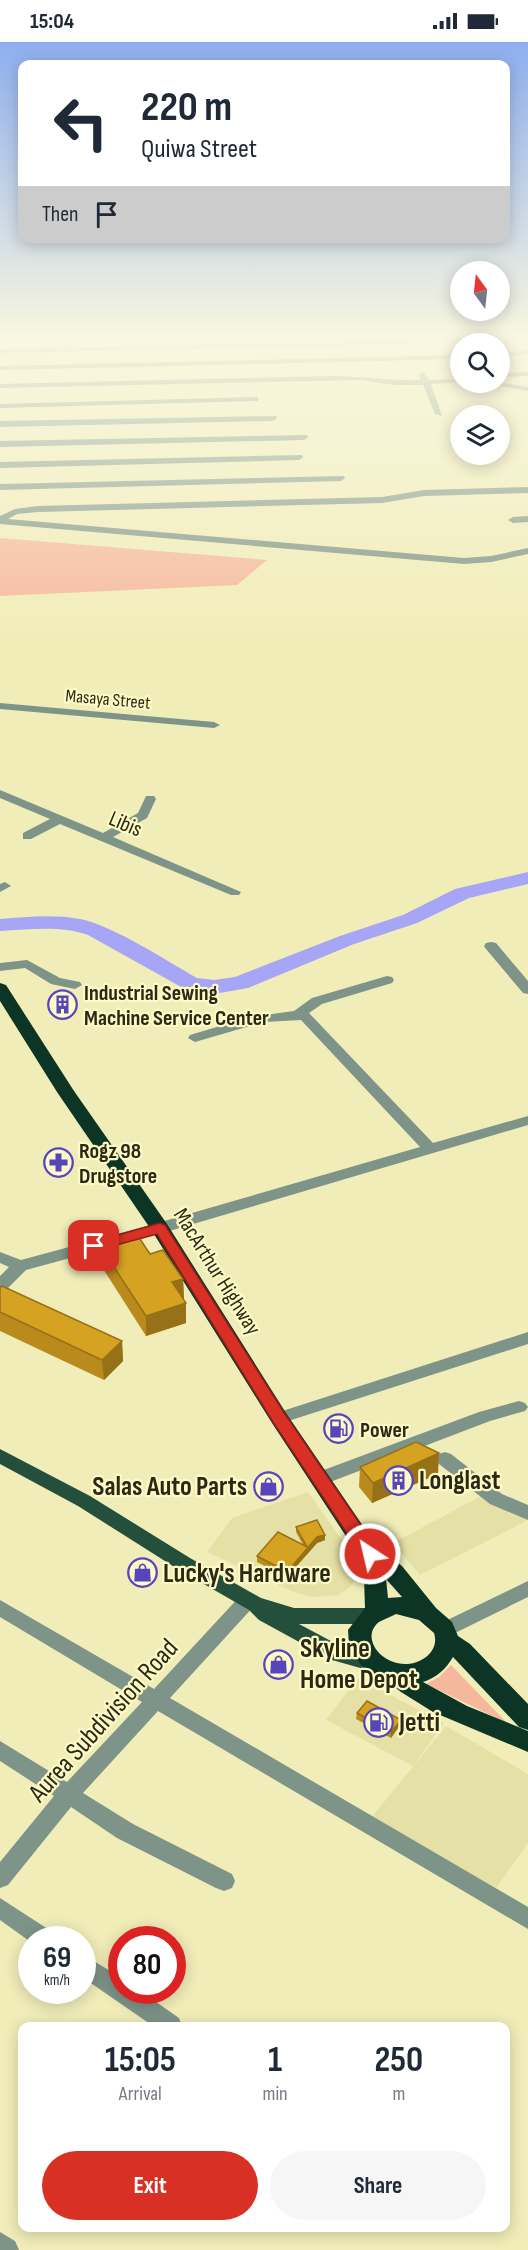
<!DOCTYPE html>
<style>
body{margin:0;font-family:"Sofia Sans Condensed",sans-serif;background:#f6f6f7;color:#1f2937;height:100vh;display:flex;flex-direction:column;font-size:22px;white-space:nowrap}
*{box-sizing:border-box;margin:0}
p{font-size:20px;color:#747a83}
.icon{flex:none;width:33px;height:33px;fill:none;stroke:currentColor;stroke-width:2;stroke-linecap:round;stroke-linejoin:round}
.map{position:relative;flex:1;overflow:hidden}
.side{position:absolute;left:18px;top:1980px;width:492px;height:210px;display:flex;flex-direction:column;background:#fff;border-radius:12px;box-shadow:0 3px 15px #0003}
.side>*{flex:none}
.hud{position:absolute;left:18px;top:18px;width:492px;height:183px;border-radius:12px;box-shadow:0 3px 15px #0003;background:#fff;color:#1f2937;overflow:hidden}
.needle{width:39px;rotate:345deg}
.fabs{position:absolute;left:450px;top:219px;display:grid;gap:12px}
.fabs a{display:grid;place-items:center;width:60px;height:60px;border-radius:50%;background:#fff;box-shadow:0 3px 15px #0003;font-size:30px}
.speed{position:absolute;left:18px;top:1884px;display:flex;gap:12px;font-size:30px;font-weight:700;text-align:center}
.speed>*{display:grid;place-content:center;width:78px;height:78px;border-radius:50%;background:#fff;box-shadow:0 3px 15px #0003;line-height:1}
.speed small{font-size:15px;font-weight:400}
.speed .limit{border:9px solid #d22;background:#fff;color:#111}
.pin{position:absolute;display:grid;place-items:center;width:51px;height:51px;color:#fff;margin:-26px;border-radius:12px;box-shadow:0 3px 9px #0006}
.me{position:absolute;width:66px;margin:-33px;rotate:325deg;stroke-linejoin:round;filter:drop-shadow(0 0 4px #0008)}
.turn{display:flex;align-items:center;gap:21px;height:126px;padding:0 24px;font-size:27px}
.turn .icon{width:78px;height:78px;stroke-width:2.5}
.turn b{display:block;font-size:42px;line-height:51px}
.then{display:flex;align-items:center;height:57px;padding:0 24px;background:#0003;gap:12px;font-size:22px}
.eta{display:flex;justify-content:space-evenly;align-items:center;height:102px;text-align:center}
.eta b{font-size:36px;font-weight:700;line-height:42px}
.cta{display:flex;gap:12px;margin-top:auto;padding:12px 24px}
.cta a{flex:1;height:69px;border-radius:36px;background:#d93025;color:#fff;font-size:24px;font-weight:700;line-height:69px;text-align:center}
.cta a+a{background:#f6f6f7;color:#1f2937}
.status{display:flex;justify-content:space-between;align-items:center;height:42px;padding:0 30px;background:#fff;direction:ltr}
.status svg{height:16px;fill:currentColor}
.map>svg:first-child{display:block}
.built{fill:#e5e0a5}
.green{fill:#f6b89d}
.lines{fill:none;stroke-linecap:round;stroke-linejoin:round}
.river{fill:#a6a5f6;fill-rule:evenodd}
.minor{fill:#7e9489;fill-rule:evenodd}
.major{fill:#254f3d;fill-rule:evenodd}
.highway{fill:#0c3525;fill-rule:evenodd}
.wall{fill:#b88b1c}
.shaded-wall{fill:#967117}
.building{fill:#d6a221;stroke:#967117;stroke-width:1.5}
.route{fill:#d93025;stroke:#8d1f18;stroke-width:1.5}
.labels{text-anchor:middle;stroke-width:4.5;stroke-linejoin:round;paint-order:stroke}
.far-street-label{font-size:18px;fill:#2b2915;stroke:#fefac6}
.street-label{font-size:22px;fill:#2b2915;stroke:#fefac6}
.poi-label{font-size:22px;font-weight:bold;fill:#2b2915;stroke:#fefac6;text-anchor:start}
.near-poi-label{font-size:27px;font-weight:bold;fill:#2b2915;stroke:#fefac6;text-anchor:start}
.near-street-label{font-size:27px;fill:#2b2915;stroke:#fefac6}
</style>
<div class="status"><b>15:04</b><svg viewBox="0 0 49 12"><path d="M0 12V9h3v3zM5 12V6h3v6zM10 12V3h3v9zM15 12V0h3v12zM26 1h20v11H26zM47 4h2v5h-2z"/></svg></div>
<div class="map">
<svg width="528" height="2208" viewBox="0 0 528 2208">
<rect width="100%" height="100%" fill="#f1edb9"/>
<!-- built -->
<path class="built" d="M308,1450L351,1511L357,1524V1535L350,1545L339,1553L312,1555L294,1550L207,1510L232,1476Z
M487,1451L528,1478L420,1533L393,1501Z
M358,1636L444,1681L413,1724L326,1678Z
M446,1684L528,1732V1801L496,1846L371,1776Z"/>
<!-- green -->
<path class="green" d="M0,496L267,518L237,543L0,554Z
M451,1623L507,1681L426,1642L439,1635Z"/>
<g class="lines">
<!-- river -->
<path class="river" d="M528,830V842L469,856L417,881L354,902L248,946L214,952L183,946L88,893C59,883 30,888 0,889V877C26,875 53,872 80,877C114,884 165,918 197,936L214,938L235,935L340,894L403,873L455,847Z"/>
<!-- minor -->
<path class="minor" d="M423,294H445L499,300L503,302L500,304V302H474Z
M414,298V302H411L0,311V307Z
M528,308V312L500,316V312Z
M460,313V317L0,328V324Z
M423,330L429,338L460,337V340H463L431,342L442,374L435,372L423,343H394L361,338L0,346V342L332,334C362,334 391,339 421,338L419,332Z
M528,330V334L500,335V331Z
M478,340H500L528,345V349Z
M258,355V359H255L0,366V362Z
M276,374L277,376L273,379L0,385V379Z
M307,393L308,395L304,398L0,405V399Z
M302,413L303,415L299,418L0,426V420Z
M344,434L345,436L341,439L0,448V442Z
M528,445V451L424,454L382,461L38,470L17,472L8,477L464,516L491,514L528,506V512L491,520L464,522L0,482V474L15,467L38,464L382,455L424,448Z
M528,474V480L513,481L508,478L513,475Z
M0,661L214,680L220,683L214,686L0,667Z
M0,748L103,791L138,771L146,754H154L156,757L147,776L113,795L241,850L239,853H231L60,782L31,797H23V791L50,777L0,756Z
M5,840L11,844L0,850V842Z
M491,900L496,901L528,939V952L523,951L486,907L484,904L486,901Z
M27,918L60,936L80,940L82,943L75,947L51,942L25,926L0,929V921Z
M387,934L392,935L394,938L392,941L322,962L309,971L433,1101L528,1074V1083L166,1190L26,1228L6,1248L0,1249V1234L9,1225L0,1221V1210L21,1218L154,1182L420,1105L301,978L264,980L195,1000L188,996L190,993L250,975L294,969L312,956Z
M528,1290V1302L279,1382L273,1380L270,1376L273,1372Z
M519,1359L525,1361L528,1365L525,1369L490,1379L325,1442L319,1444L313,1442L310,1437L313,1432L479,1370Z
M445,1410L451,1412L502,1452L528,1463V1478L490,1462L439,1422L436,1417L439,1412Z
M528,1539V1555L451,1593L444,1596L437,1593L434,1588L437,1583Z
M248,1550L255,1553L258,1558L255,1563L170,1656L528,1865V1887L158,1669L83,1751L133,1782L232,1832L235,1839L232,1846L224,1849L216,1846L117,1796L71,1765L8,1843L0,1846V1820L54,1754L0,1719V1699L67,1740L142,1660L0,1575V1558L154,1647L241,1553Z
M0,1856L54,1891L57,1898H32V1901L0,1878Z
M82,1912L122,1936V1948H139L179,1976L182,1984H153L82,1935Z
M0,2190L15,2199L19,2208H0Z"/>
<!-- major -->
<path class="major" d="M0,1407L90,1454L190,1516L261,1556L294,1566H368L375,1569L378,1574L375,1579L368,1582H299L344,1606L378,1615L381,1621L378,1627L371,1629L332,1618L259,1578L249,1568L176,1526L78,1464L0,1422Z"/>
<!-- highway -->
<path class="highway" d="M0,941L6,943L74,1049L167,1182L286,1371L378,1506L402,1524L436,1566L452,1580L458,1594L470,1602L528,1662V1688L519,1685L453,1615C446,1627 436,1636 423,1640L467,1664L528,1689V1710L433,1670L401,1650L387,1639L377,1635L362,1624L352,1610L349,1603L348,1588L365,1566L364,1536L359,1514L272,1381L152,1189L57,1050L0,959ZM386,1537L402,1555L388,1556ZM396,1572L419,1578L434,1591C437,1600 434,1609 426,1615C394,1638 355,1599 379,1580C384,1577 391,1575 396,1572Z"/>
</g>
<!-- wall -->
<path class="wall" d="M99,1202L150,1212L183,1237L184,1257H183L186,1261V1281L146,1294L100,1222Z
M0,1246L122,1299L123,1319L104,1338L0,1289Z
M360,1425L438,1432L372,1461L359,1445Z
M296,1485L325,1493V1498L317,1501L287,1535L257,1520V1514L303,1503L296,1490Z
M357,1671L401,1678L400,1683L391,1696L356,1677Z"/>
<!-- shaded-wall -->
<path class="shaded-wall" d="M183,1237L184,1257L172,1260V1240Z
M186,1261V1281L146,1294V1274Z
M122,1299L123,1319L104,1338L102,1318Z
M439,1411L438,1432L372,1461L373,1441Z
M325,1493V1498L317,1501L287,1535V1530L317,1495Z
M401,1678L400,1683L391,1696V1690Z"/>
<!-- building -->
<path class="building" d="M136,1191L150,1212L163,1208L183,1237L172,1240L186,1261L146,1274L99,1202Z
M2,1244L122,1299L102,1318L0,1270V1246Z
M416,1400L439,1411L373,1441L360,1425Z
M317,1478L325,1493L317,1495L287,1530L257,1514L278,1490L307,1505L296,1485Z
M367,1659L401,1678L391,1690L357,1671Z"/>
<!-- sky -->
<linearGradient id="sky" x2="0" y2="1"><stop stop-color="#8daeee"/><stop offset="0.49" stop-color="#f9f7e0"/><stop offset="1" stop-color="#f9f7e0" stop-opacity="0"/></linearGradient>
<rect width="528" height="603" fill="url(#sky)"/>
<!-- route -->
<path class="route" d="M160,1181L165,1183L285,1372L377,1507L379,1512L377,1517L370,1519L364,1517L273,1380L157,1192L94,1209L87,1204L89,1201Z"/>
<!-- icons -->
<defs>
<symbol id="building-ring" viewBox="-11 -11 22 22"><circle r="9.5" fill="#fefac6" stroke="#5645bd" stroke-width="1.5"/><path d="M-4-6H4V6H1V3H-1V6H-4ZM-2.5-4.3h1.7v1.8h-1.7ZM.8-4.3h1.7v1.8H.8ZM-2.5-1h1.7V.8h-1.7ZM.8-1h1.7V.8H.8Z" fill="#5645bd"/></symbol>
<symbol id="pharmacy-ring" viewBox="-11 -11 22 22"><circle r="9.5" fill="#fefac6" stroke="#5645bd" stroke-width="1.5"/><path d="M-2-6h4v4h4v4h-4v4h-4v-4h-4v-4h4Z" fill="#5645bd"/></symbol>
<symbol id="fuel-ring" viewBox="-11 -11 22 22"><circle r="9.5" fill="#fefac6" stroke="#5645bd" stroke-width="1.5"/><path d="M-5.5-6h7V0h2V4h1.3V-2.5L3-4.5l.8-.8L6-3V5H2.5V1h-1V6h-7ZM-4.2-4.7v3.2H.2V-4.7Z" fill="#5645bd"/></symbol>
<symbol id="shop-ring" viewBox="-11 -11 22 22"><circle r="9.5" fill="#fefac6" stroke="#5645bd" stroke-width="1.5"/><path d="M-5-2.5h2.3a2.7 3.5 0 0 1 5.4 0H5L5.5 6h-11ZM-1.5-2.5h3a1.5 2.3 0 0 0-3 0Z" fill="#5645bd"/></symbol>
</defs>
<g fill-rule="evenodd">
<use href="#building-ring" x="46" y="946" width="33" height="33"/>
<use href="#pharmacy-ring" x="42" y="1104" width="33" height="33"/>
<use href="#fuel-ring" x="322" y="1370" width="33" height="33"/>
<use href="#building-ring" x="382" y="1422" width="33" height="33"/>
<use href="#shop-ring" x="252" y="1428" width="33" height="33"/>
<use href="#shop-ring" x="126" y="1514" width="33" height="33"/>
<use href="#shop-ring" x="262" y="1606" width="33" height="33"/>
<use href="#fuel-ring" x="362" y="1664" width="33" height="33"/>
</g>
<g class="labels">
<!-- far-street labels -->
<g class="far-street-label">
<text transform="translate(108 657) rotate(5)" y="6">Masaya Street</text>
</g>
<!-- street labels -->
<g class="street-label">
<text transform="translate(126 781) rotate(23)" y="8">Libis</text>
<text transform="translate(218 1229) rotate(58)" y="8">MacArthur Highway</text>
</g>
<!-- poi labels -->
<g class="poi-label">
<text x="84" y="958">Industrial Sewing<tspan x="84" dy="25">Machine Service Center</tspan></text>
<text x="79" y="1116">Rogz 98<tspan x="79" dy="25">Drugstore</tspan></text>
<text x="360" y="1395">Power</text>
</g>
<!-- near-poi labels -->
<g class="near-poi-label">
<text x="419" y="1447">Longlast</text>
<text x="247" y="1453" text-anchor="end">Salas Auto Parts</text>
<text x="163" y="1540">Lucky's Hardware</text>
<text x="300" y="1615">Skyline<tspan x="300" dy="31">Home Depot</tspan></text>
<text x="399" y="1689">Jetti</text>
</g>
<!-- near-street labels -->
<g class="near-street-label">
<text transform="translate(103 1678) rotate(-48)" y="9">Aurea Subdivision Road</text>
</g>
</g>
</svg>
<div class="fabs">
<a><svg class="needle" viewBox="-14 -14 28 28"><path d="M0-13l5 13h-10z" fill="#e53935"/><path d="M0 13l5-13h-10z" fill="#747a83"/></svg></a>
<a><svg class="icon" aria-label="search" viewBox="0 0 24 24"><circle cx="10" cy="10" r="6"/><path d="M15 15l6 6"/></svg></a>
<a><svg class="icon" aria-label="layers" viewBox="0 0 24 24"><path d="M12 4l9 5-9 5-9-5zM3 14l9 5 9-5"/></svg></a>
</div>
<div class="speed"><div>69<small>km/h</small></div><div class="limit">80</div></div>
<div class="pin" style="left:94px;top:1204px;background:#d93025"><svg class="icon" aria-label="arrive" viewBox="0 0 24 24"><path d="M6 21V4h12l-3 4 3 4H6"/></svg></div>
<svg class="me" style="left:370px;top:1512px" viewBox="-20 -20 40 40"><circle r="17" fill="#d93025" stroke="#fff" stroke-width="3"/><path d="M0-11L8 9 0 5-8 9z" fill="#fff"/></svg>
<div class="hud">
<div class="turn"><svg class="icon" aria-label="left" viewBox="0 0 24 24"><path d="M17 20v-9H6M10 6l-5 5 5 5"/></svg><div><b>220 m</b>Quiwa Street</div></div>
<div class="then">Then<svg class="icon" aria-label="arrive" viewBox="0 0 24 24"><path d="M6 21V4h12l-3 4 3 4H6"/></svg></div>
</div>
<section class="side">
<div class="eta">
<div><b>15:05</b><p>Arrival</p></div>
<div><b>1</b><p>min</p></div>
<div><b>250</b><p>m</p></div>
</div>
<div class="cta"><a>Exit</a><a>Share</a></div>
</section>
</div>
